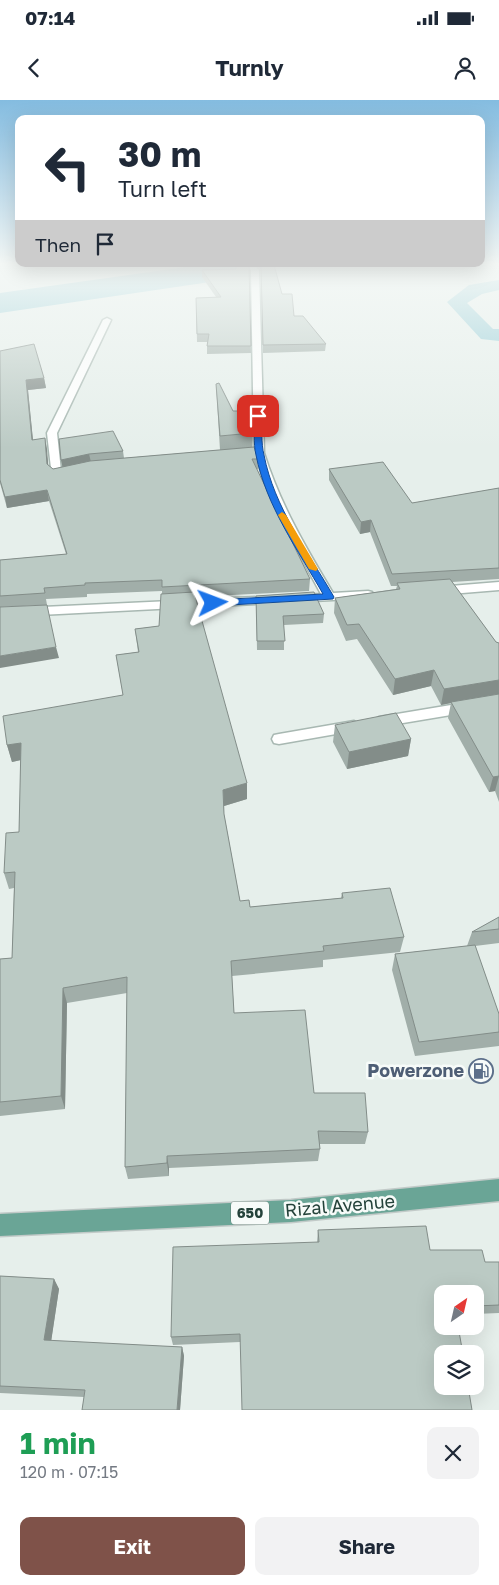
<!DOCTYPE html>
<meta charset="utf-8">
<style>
body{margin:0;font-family:"Golos Text",sans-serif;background:#f2f2f3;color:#1f2937;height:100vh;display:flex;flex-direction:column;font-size:19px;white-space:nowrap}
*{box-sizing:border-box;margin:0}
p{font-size:16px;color:#747a83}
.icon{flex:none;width:28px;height:28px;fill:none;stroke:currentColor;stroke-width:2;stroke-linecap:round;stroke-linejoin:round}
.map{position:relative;height:1310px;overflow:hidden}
.sheet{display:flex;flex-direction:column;background:#fff;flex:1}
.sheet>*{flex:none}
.banner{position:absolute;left:15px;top:15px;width:470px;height:152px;border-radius:10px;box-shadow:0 5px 20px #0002;background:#fff;color:#1f2937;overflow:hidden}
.needle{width:32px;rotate:34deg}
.fabs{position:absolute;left:434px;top:1185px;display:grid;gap:10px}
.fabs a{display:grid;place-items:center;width:50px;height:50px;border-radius:10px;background:#fff;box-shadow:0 5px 20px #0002;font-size:25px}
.pin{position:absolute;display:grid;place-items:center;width:42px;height:42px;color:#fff;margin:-21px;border-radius:10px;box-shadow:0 2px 8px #0006}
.me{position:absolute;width:55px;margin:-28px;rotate:87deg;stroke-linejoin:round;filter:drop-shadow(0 0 4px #0008)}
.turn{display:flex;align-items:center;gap:18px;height:105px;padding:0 20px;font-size:22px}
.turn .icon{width:65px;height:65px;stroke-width:2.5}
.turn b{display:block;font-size:35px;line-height:42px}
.then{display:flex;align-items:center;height:48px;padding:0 20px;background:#0003;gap:10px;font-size:19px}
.round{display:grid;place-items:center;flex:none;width:52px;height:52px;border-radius:10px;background:#f2f2f3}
.overview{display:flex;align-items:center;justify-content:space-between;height:85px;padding:0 20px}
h1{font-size:30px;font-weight:700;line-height:38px;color:#1e9e55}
.action{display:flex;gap:10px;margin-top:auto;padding:10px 20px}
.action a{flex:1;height:58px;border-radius:10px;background:#7f5249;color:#fff;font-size:20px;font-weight:700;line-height:58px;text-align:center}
.action a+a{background:#f2f2f3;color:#1f2937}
.status{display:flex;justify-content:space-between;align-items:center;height:35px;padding:0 25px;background:#fff;direction:ltr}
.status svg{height:14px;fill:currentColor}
header{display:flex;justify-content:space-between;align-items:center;height:65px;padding:0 20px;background:#fff;font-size:22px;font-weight:700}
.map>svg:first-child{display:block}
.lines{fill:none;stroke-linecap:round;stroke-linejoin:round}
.canal{fill:#8ec9d4;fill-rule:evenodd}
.river{fill:#8ec9d4;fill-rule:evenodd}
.minor-casing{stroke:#a8b8b2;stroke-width:3}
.major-casing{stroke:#c2cac8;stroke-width:3}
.minor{fill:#fff;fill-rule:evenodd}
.major{fill:#6aa596;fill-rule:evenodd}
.wall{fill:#a1aea9}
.shaded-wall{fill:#838d89}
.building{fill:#bbcac4;stroke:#838d89}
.route{fill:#1a73e8;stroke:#114b97}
.slow{fill:#f59e0b}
.labels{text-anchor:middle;stroke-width:5;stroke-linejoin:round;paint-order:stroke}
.shield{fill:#f7fbf9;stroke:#637a73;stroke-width:1}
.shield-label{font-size:14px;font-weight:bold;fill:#24423a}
.near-service-label{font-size:18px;font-weight:bold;fill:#4e5e75;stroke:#f7fbf9;text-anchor:end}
.near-street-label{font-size:18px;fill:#24423a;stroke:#f7fbf9}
</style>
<div class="status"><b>07:14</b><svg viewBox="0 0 49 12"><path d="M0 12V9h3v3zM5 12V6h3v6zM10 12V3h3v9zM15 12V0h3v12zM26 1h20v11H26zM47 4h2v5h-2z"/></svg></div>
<header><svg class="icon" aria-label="back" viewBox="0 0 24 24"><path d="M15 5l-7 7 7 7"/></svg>Turnly<svg class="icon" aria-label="person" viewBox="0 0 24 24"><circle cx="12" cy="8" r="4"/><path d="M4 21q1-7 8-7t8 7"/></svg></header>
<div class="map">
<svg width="499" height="1310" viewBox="0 0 499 1310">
<rect width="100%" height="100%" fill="#e6efeb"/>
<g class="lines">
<!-- canal -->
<path class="canal" d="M499,180V190L482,194L467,203L493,229H499V241L481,239L447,202L469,185Z"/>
<!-- river -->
<path class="river" d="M200,165H249L252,169L248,175L237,178L0,213V193Z"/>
<defs>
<path id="minor" d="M246,165H254L259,170L264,353C280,404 306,448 333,493L368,491L372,492L374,495L372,498L0,517V509L321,494L275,409L254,353L251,170Z
M107,218L111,220L57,333L61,371L69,369L74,372L69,375L52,377L47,333L103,220Z
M499,482V490L438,495L432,491L438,487Z
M499,597V607L379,627L372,622L379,617Z
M354,621L361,626L359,630L279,644L274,643L272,639L274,635L279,634Z"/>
<path id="major" d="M499,1079V1101L291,1122L0,1136V1114L291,1100Z"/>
</defs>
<!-- minor casing -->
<use href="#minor" class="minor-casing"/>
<!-- major casing -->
<use href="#major" class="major-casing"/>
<!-- minor -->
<use href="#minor" class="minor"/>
<!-- major -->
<use href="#major" class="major"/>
</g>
<!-- wall -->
<path class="wall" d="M249,165L251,253L207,254V242H197L196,198L216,197L202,177V170L236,169Z
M257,165H274L282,194L294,216L326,244L325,251L263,253L261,170Z
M0,251L44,278L46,288L28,290L33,340L45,338L48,365L53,369L62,367L59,339L123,351L124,358L220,350L216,284L233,311H252V348L258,359V369H257L310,479L309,491L195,497L247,699L224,706V714L240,801L250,807L341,798L342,793L404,837L400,852L323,860V867L232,876L234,913L314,993L368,1032L365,1044H320V1049L318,1061L169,1068V1076L128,1079L125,1067L127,893L67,903L65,1009L0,1016V859L12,858L14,788L9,789L4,773L19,732L21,660L12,662L7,645L123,595L116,555L138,552L135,529L159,526L162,494V491L87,494V497L46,499L47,505L0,507V460L66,454L49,401L7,408L0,383Z
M329,369L412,403L499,388V479L452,482L496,542L499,543V702L495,691L489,692L448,618L451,603L441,605L431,586L393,595L357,539L346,541L334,513L335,498L396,489L397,486H391L370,432L360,434L329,380Z
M256,496L324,514L323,523L284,525V550H257Z
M335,625L411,639L408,656L347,669L333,642Z
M499,817V843L475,846L499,914V946L415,956L392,870L395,854L467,846L472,832Z
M318,1130L430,1150L485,1162H499V1213L475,1214V1194L240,1242L173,1245L171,1237L317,1142Z
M0,1176L54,1179L59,1189L51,1241L182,1247L184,1256L180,1310H82L84,1297L0,1293Z"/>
<!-- shaded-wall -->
<path class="shaded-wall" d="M44,278L46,288L28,290L34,351L32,340L26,280Z
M45,338L47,349L49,375L47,364Z
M89,354L91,362L63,369L61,360Z
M47,390L49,401L7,408L5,397Z
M371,420L370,432L360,434L361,422Z
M56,547L59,558L0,568V556Z
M434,570L431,586L393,595L395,579Z
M499,580V594L451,602V603L441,605L444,589Z
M411,639L408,656L347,669L349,652Z
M21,643L25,659L12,662L7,645Z
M499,676L495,691L489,692L493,677Z
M247,683V699L224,706L223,690Z
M63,888L67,903L65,1009L61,996Z
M167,1056L169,1068V1076L167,1063Z
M54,1179L59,1189L50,1249L44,1240Z
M182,1247L184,1256L180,1310H177Z"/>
<!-- building -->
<path class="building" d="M236,165H249L251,246H207L209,234H197L196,198L221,197L202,170L236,169Z
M261,165H274L282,194H292L294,216H303L326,244L263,245Z
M34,244L44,278L26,280L32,340L45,338L47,364L53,369L90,361L254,347L258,359H252L310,479L162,487V480L85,483V485L44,488L45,493L0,496V460L67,454L47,390L5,397L0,380V251Z
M219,283L233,311H252V333L220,336L216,284Z
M113,331L123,351L89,354L61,360L59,339Z
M383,362L412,403L499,388V468L392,474L371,420L361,422L329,369Z
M450,479L496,542L499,543V580L444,589L434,570L395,579L359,524L347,525L335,498L400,489L397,483Z
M194,492L247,683L223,690L224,714L240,801L249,800L250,807L343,798L342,793L390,788L404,837L323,846L324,851L231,861L234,913L305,910L314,993H365L368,1032L318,1031L320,1049L167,1056V1063L125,1067L127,877L63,888L61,996L0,1002V859L12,858L15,772L4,773L6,733L19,732L21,643L7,645L3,616L123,595L116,555L139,552L135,529L159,526L161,494Z
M314,492L324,514L283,516L285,541H257L256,496Z
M47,505L56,547L0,556V507Z
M499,594V676L493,677L451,602Z
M396,613L411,639L349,652L335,625Z
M499,817V829L472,832Z
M475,845L499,914V932L419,942L395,854Z
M426,1126L430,1150H482L485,1162H499V1205L475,1206V1194H442V1226H458L463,1254H442V1286H468L472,1310H242L240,1234L171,1237L173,1147L319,1142L318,1130Z
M0,1176L54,1179L44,1240L182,1247L177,1310H82L85,1290L0,1286Z"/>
<!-- sky -->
<linearGradient id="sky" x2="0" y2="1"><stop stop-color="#84bce0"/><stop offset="0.47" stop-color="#f4f8f6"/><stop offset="1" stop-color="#f4f8f6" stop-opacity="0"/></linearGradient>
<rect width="499" height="348" fill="url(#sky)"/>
<!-- route -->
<path class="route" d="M258,314L262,316C262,329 261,343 264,355C274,407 308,452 334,497L333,499L213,506L208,503L213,500L323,494C298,450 266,406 256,355C253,343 255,329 254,316Z"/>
<!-- slow -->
<path class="slow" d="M282,412L286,415L318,469L316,471L309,469L278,415Z"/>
<!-- icons -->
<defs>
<symbol id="fuel-ring" viewBox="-11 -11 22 22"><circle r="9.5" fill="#f7fbf9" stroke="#5c6f8a" stroke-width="1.5"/><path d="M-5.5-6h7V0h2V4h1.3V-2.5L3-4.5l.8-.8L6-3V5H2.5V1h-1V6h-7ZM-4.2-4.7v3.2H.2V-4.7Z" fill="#5c6f8a"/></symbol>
</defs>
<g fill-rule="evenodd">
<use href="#fuel-ring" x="467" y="957" width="28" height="28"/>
</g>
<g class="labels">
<!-- shield labels -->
<rect class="shield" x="231" y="1101.5" width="38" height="23" rx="4"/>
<g class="shield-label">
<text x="250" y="1118">650</text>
</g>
<!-- near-service labels -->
<g class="near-service-label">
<text x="464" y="977">Powerzone</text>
</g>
<!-- near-street labels -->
<g class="near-street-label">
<text transform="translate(340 1106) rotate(-5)" y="6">Rizal Avenue</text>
</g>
</g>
</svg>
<div class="fabs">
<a><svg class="needle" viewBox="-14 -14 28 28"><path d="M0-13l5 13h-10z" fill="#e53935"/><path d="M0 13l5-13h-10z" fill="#747a83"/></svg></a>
<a><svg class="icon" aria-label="layers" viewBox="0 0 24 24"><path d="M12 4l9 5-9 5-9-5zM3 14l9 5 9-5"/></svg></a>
</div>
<div class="pin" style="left:258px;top:316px;background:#d93025"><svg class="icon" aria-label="arrive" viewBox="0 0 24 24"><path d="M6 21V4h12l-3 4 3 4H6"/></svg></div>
<svg class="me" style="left:213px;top:503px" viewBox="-20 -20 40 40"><path d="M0-17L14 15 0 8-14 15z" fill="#1a73e8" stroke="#fff" stroke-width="4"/></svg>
<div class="banner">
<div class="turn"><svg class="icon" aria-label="left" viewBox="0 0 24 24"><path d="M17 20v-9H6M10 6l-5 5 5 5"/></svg><div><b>30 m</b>Turn left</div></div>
<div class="then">Then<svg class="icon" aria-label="arrive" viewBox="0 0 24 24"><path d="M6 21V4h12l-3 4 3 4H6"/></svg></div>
</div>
</div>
<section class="sheet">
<div class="overview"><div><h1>1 min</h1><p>120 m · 07:15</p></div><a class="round"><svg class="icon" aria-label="close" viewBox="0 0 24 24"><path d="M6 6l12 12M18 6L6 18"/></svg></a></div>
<div class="action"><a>Exit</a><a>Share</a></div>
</section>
